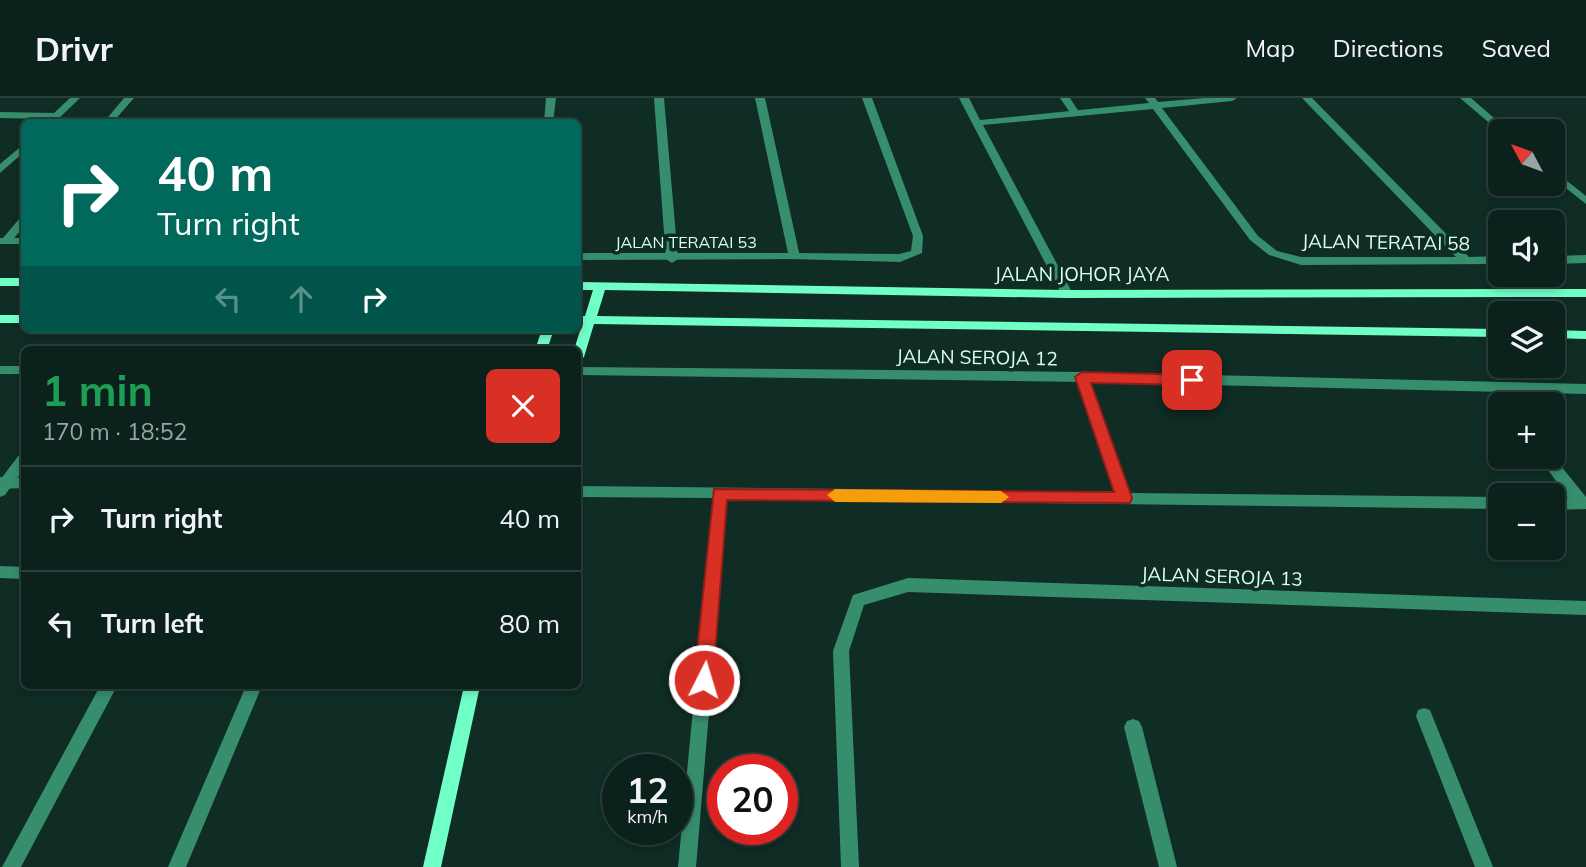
<!DOCTYPE html>
<meta charset="utf-8">
<style>
body{margin:0;font-family:Mulish,sans-serif;background:#192e29;color:#f1f3f6;height:100vh;display:flex;flex-direction:column;font-size:26px;white-space:nowrap}
*{box-sizing:border-box;margin:0}
p{font-size:23px;color:#9aa3a3}
.icon{flex:none;width:38px;height:38px;fill:none;stroke:currentColor;stroke-width:2;stroke-linecap:round;stroke-linejoin:round}
.map{position:relative;flex:1;overflow:hidden}
.drawer{position:absolute;left:21px;top:248px;width:560px;height:343px;display:flex;flex-direction:column;background:#0b211c;border-radius:10px;box-shadow:0 4px 10px #0003,0 0 0 2px #2b3e3b}
.drawer>*{flex:none}
.top-card{position:absolute;left:21px;top:21px;width:560px;height:214px;border-radius:10px;box-shadow:0 4px 10px #0003,0 0 0 2px #2b3e3b;background:#00695c;color:#fff;overflow:hidden}
.needle{width:46px;rotate:311deg}
.fabs{position:absolute;left:1488px;top:21px;display:grid;gap:14px}
.fabs a{display:grid;place-items:center;width:77px;height:77px;border-radius:10px;background:#0b211c;box-shadow:0 4px 10px #0003,0 0 0 2px #2b3e3b;font-size:35px}
.speed{position:absolute;left:602px;top:656px;display:flex;gap:14px;font-size:35px;font-weight:700;text-align:center}
.speed>*{display:grid;place-content:center;width:91px;height:91px;border-radius:50%;background:#0b211c;box-shadow:0 4px 10px #0003,0 0 0 2px #2b3e3b;line-height:1}
.speed small{font-size:18px;font-weight:400}
.speed .limit{border:10px solid #d22;background:#fff;color:#111}
.pin{position:absolute;display:grid;place-items:center;width:60px;height:60px;color:#fff;margin:-30px;border-radius:14px;box-shadow:0 4px 10px #0006}
.me{position:absolute;width:77px;margin:-38px;rotate:5deg;stroke-linejoin:round;filter:drop-shadow(0 0 5px #0008)}
.turn{display:flex;align-items:center;gap:24px;height:147px;padding:0 21px;font-size:32px}
.turn .icon{width:91px;height:91px;stroke-width:2.5}
.turn b{display:block;font-size:49px;line-height:60px}
.lanes{display:flex;align-items:center;height:66px;padding:0 21px;background:#0003;justify-content:center;gap:35px;direction:ltr}
.lanes .off{opacity:.35}
.round{display:grid;place-items:center;flex:none;width:74px;height:74px;border-radius:10px;background:#192e29}
.summary{display:flex;align-items:center;justify-content:space-between;height:119px;padding:0 21px}
h1{font-size:42px;font-weight:700;line-height:52px;color:#1e9e55}
ul{padding:0;list-style:none}
li{display:flex;align-items:center;gap:21px;height:105px;padding:0 21px;border-top:2px solid #2b3e3b}
li div{flex:1}
li b{display:block;font-size:26px}
li em{font-style:normal}
header{display:flex;align-items:center;gap:42px;box-sizing:border-box;height:98px;padding:0 35px;background:#0b211c;border-bottom:2px solid #2b3e3b}
header strong{font-size:33px}
nav{display:flex;gap:38px;margin-inline-start:auto;font-size:24px}
.map>svg:first-child{display:block}
.lines{fill:none;stroke-linecap:round;stroke-linejoin:round}
.lane{fill:#378e6d;fill-rule:evenodd}
.street{fill:#378e6d;fill-rule:evenodd}
.secondary{fill:#71ffc8;fill-rule:evenodd}
.route{fill:#d93025;stroke:#8d1f18;stroke-width:2}
.slow{fill:#f59e0b}
.labels{text-anchor:middle;stroke-width:7;stroke-linejoin:round;paint-order:stroke}
.far-street-label{font-size:16px;fill:#dafff4;stroke:#0f2c25}
.street-label{font-size:19px;fill:#dafff4;stroke:#0f2c25}
</style>
<header>
<strong>Drivr</strong>
<nav><a>Map</a><a>Directions</a><a>Saved</a></nav>
</header>
<div class="map">
<svg width="1586" height="769" viewBox="0 0 1586 769">
<rect width="100%" height="100%" fill="#0f2c25"/>
<g class="lines">
<!-- lane -->
<path class="lane" d="M124,0H134L113,24H104Z
M654,0H664L678,161L672,165L666,161Z
M862,0H872L923,138L922,155L900,164L790,161L788,159L794,155L899,156L911,153L913,138Z
M1060,0H1070L1079,14L1077,16H1071Z
M24,119V128L11,144H3V140L20,120Z
M1082,274L1088,279L1129,395L1500,399V411L727,401L696,769H678L713,400L578,399V388L1115,394L1076,279Z
M1496,284L1501,286L1514,306H1501L1490,289Z
M1552,357L1586,399V411L1552,412V400H1568L1539,359Z
M0,379L24,380V390L0,391Z
M246,588H262L186,769H168Z"/>
<!-- street -->
<path class="street" d="M70,0H80L55,24H47L48,21L0,20V14L54,15Z
M546,0H556L553,24H544Z
M755,0H765L800,159L798,161L578,162V155H788Z
M959,0H969L980,22L1149,5L1145,0H1155L1158,4L1204,0H1237L1232,3L1162,10L1258,138L1277,153L1301,159H1456L1302,0H1312L1469,159L1500,158V166L1301,167L1269,157L1250,142L1153,11L983,27L1073,196L1071,199H1063Z
M1460,0H1471L1509,33L1500,34Z
M24,46V54L0,75V66Z
M1552,71L1586,98V106L1552,79Z
M0,140H24V146H0Z
M1586,157V165L1552,166V158Z
M0,268H24V276H0Z
M578,269L1082,274L1586,286V296L1082,284L578,277Z
M24,356V371L5,397L0,399V382L19,357Z
M0,468L24,469V481L0,480Z
M908,480L1586,503V517L908,494L864,507L849,553L859,769H841L833,553L853,497Z
M100,588H117L21,769H2Z
M1424,610L1430,612L1493,769H1475L1416,618L1418,612Z
M1133,621L1139,623L1142,629L1177,769H1159L1124,629L1127,623Z"/>
<!-- secondary -->
<path class="secondary" d="M0,180H24V188H0Z
M578,184L1067,192L1586,191V199L1067,200L605,192L597,218L1500,231V239L594,226L584,259L578,263V252H574L582,226H578V218H585L593,192H578Z
M0,217H24V225H0Z
M542,231H554L547,252H535Z
M1552,232L1586,233V241L1552,240Z
M464,588H480L441,769H423Z"/>
</g>
<!-- route -->
<path class="route" d="M1082,274L1192,277L1200,282L1192,287L1091,285L1132,400L1130,405L727,402L713,582L710,589L704,591L697,589L694,582L714,391L1114,394L1075,279Z"/>
<!-- slow -->
<path class="slow" d="M835,391L1001,393L1009,399L1001,405L835,404L827,397Z"/>
<g class="labels">
<!-- far-street labels -->
<g class="far-street-label">
<text x="686" y="150">JALAN TERATAI 53</text>
</g>
<!-- street labels -->
<g class="street-label">
<text transform="translate(1386 144) rotate(1)" y="7">JALAN TERATAI 58</text>
<text x="1082" y="183">JALAN JOHOR JAYA</text>
<text transform="translate(977 259) rotate(1)" y="7">JALAN SEROJA 12</text>
<text transform="translate(1222 478) rotate(2)" y="7">JALAN SEROJA 13</text>
</g>
</g>
</svg>
<div class="fabs">
<a><svg class="needle" viewBox="-14 -14 28 28"><path d="M0-13l5 13h-10z" fill="#e53935"/><path d="M0 13l5-13h-10z" fill="#9aa3a3"/></svg></a>
<a><svg class="icon" aria-label="sound" viewBox="0 0 24 24"><path d="M4 9h4l5-4v14l-5-4H4zM17 9q2 3 0 6"/></svg></a>
<a><svg class="icon" aria-label="layers" viewBox="0 0 24 24"><path d="M12 4l9 5-9 5-9-5zM3 14l9 5 9-5"/></svg></a>
<a>+</a>
<a>−</a>
</div>
<div class="speed"><div>12<small>km/h</small></div><div class="limit">20</div></div>
<div class="pin" style="left:1192px;top:282px;background:#d93025"><svg class="icon" aria-label="arrive" viewBox="0 0 24 24"><path d="M6 21V4h12l-3 4 3 4H6"/></svg></div>
<svg class="me" style="left:704px;top:582px" viewBox="-20 -20 40 40"><circle r="17" fill="#d93025" stroke="#fff" stroke-width="3"/><path d="M0-11L8 9 0 5-8 9z" fill="#fff"/></svg>
<div class="top-card">
<div class="turn"><svg class="icon" aria-label="right" viewBox="0 0 24 24"><path d="M7 20v-9h11M14 6l5 5-5 5"/></svg><div><b>40 m</b>Turn right</div></div>
<div class="lanes"><svg class="icon off" aria-label="left" viewBox="0 0 24 24"><path d="M17 20v-9H6M10 6l-5 5 5 5"/></svg><svg class="icon off" aria-label="ahead" viewBox="0 0 24 24"><path d="M12 20V5M6 11l6-6 6 6"/></svg><svg class="icon" aria-label="right" viewBox="0 0 24 24"><path d="M7 20v-9h11M14 6l5 5-5 5"/></svg></div>
</div>
<section class="drawer">
<div class="summary"><div><h1>1 min</h1><p>170 m · 18:52</p></div><a class="round" style="background:#d93025;color:#fff"><svg class="icon" aria-label="close" viewBox="0 0 24 24"><path d="M6 6l12 12M18 6L6 18"/></svg></a></div>
<ul>
<li><svg class="icon" aria-label="right" viewBox="0 0 24 24"><path d="M7 20v-9h11M14 6l5 5-5 5"/></svg><div><b>Turn right</b></div><em>40 m</em></li>
<li><svg class="icon" aria-label="left" viewBox="0 0 24 24"><path d="M17 20v-9H6M10 6l-5 5 5 5"/></svg><div><b>Turn left</b></div><em>80 m</em></li>
</ul>
</section>
</div>
